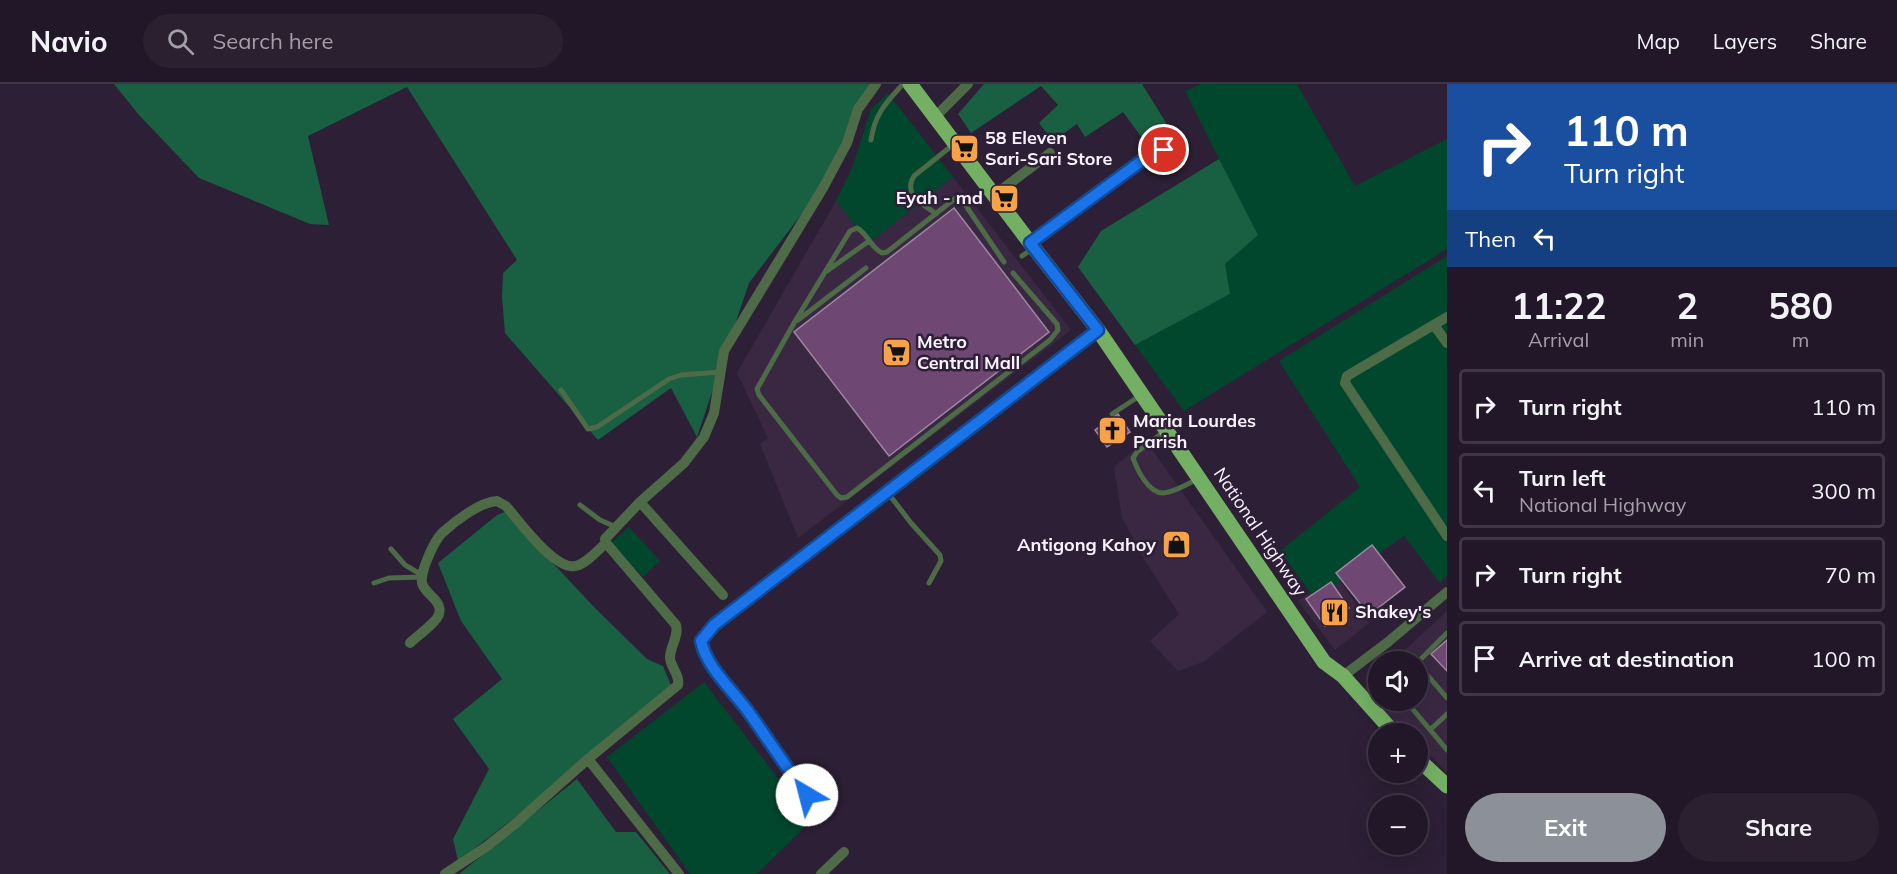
<!DOCTYPE html>
<meta charset="utf-8">
<style>
body{margin:0;font-family:Mulish,sans-serif;background:#2a2030;color:#f1f3f6;height:100vh;display:flex;flex-direction:column;font-size:22px;white-space:nowrap}
*{box-sizing:border-box;margin:0}
p{font-size:20px;color:#a29fa8}
.icon{flex:none;width:33px;height:33px;fill:none;stroke:currentColor;stroke-width:2;stroke-linecap:round;stroke-linejoin:round}
.map{position:relative;flex:1;overflow:hidden}
.drawer{display:flex;flex-direction:column;background:#221728;width:450px}
.drawer>*{flex:none}
.top-card{background:#1a4fa0;color:#fff;overflow:hidden}
.tools{position:absolute;left:1368px;top:567px;display:grid;gap:12px}
.tools a{display:grid;place-items:center;width:60px;height:60px;border-radius:50%;background:#221728;box-shadow:0 6px 24px #0002,0 0 0 2px #3f3645;font-size:30px}
.pin{position:absolute;display:grid;place-items:center;width:51px;height:51px;color:#fff;margin:-26px;border:3px solid #fff;border-radius:50%;box-shadow:0 2px 6px #0007}
.me{position:absolute;width:66px;margin:-33px;rotate:323deg;stroke-linejoin:round;filter:drop-shadow(0 0 4px #0008)}
.turn{display:flex;align-items:center;gap:21px;height:126px;padding:0 18px;font-size:27px}
.turn .icon{width:78px;height:78px;stroke-width:2.5}
.turn b{display:block;font-size:42px;line-height:51px}
.then{display:flex;align-items:center;height:57px;padding:0 18px;background:#0003;gap:12px;font-size:22px}
.eta{display:flex;justify-content:space-evenly;align-items:center;height:102px;text-align:center}
.eta b{font-size:36px;font-weight:700;line-height:42px}
.button{display:flex;gap:12px;margin-top:auto;padding:12px 18px}
.button a{flex:1;height:69px;border-radius:36px;background:#8c9099;color:#fff;font-size:24px;font-weight:700;line-height:69px;text-align:center}
.button a+a{background:#2a2030;color:#f1f3f6}
ul{padding:0;list-style:none}
li{display:flex;align-items:center;gap:18px;height:75px;margin:0 12px 9px;padding:0 6px;border:3px solid #3f3645;border-radius:6px}
li div{flex:1}
li b{display:block;font-size:22px}
li em{font-style:normal}
header{display:flex;align-items:center;gap:36px;box-sizing:border-box;height:84px;padding:0 30px;background:#221728;border-bottom:2px solid #3f3645}
header strong{font-size:28px}
nav{display:flex;gap:33px;margin-inline-start:auto;font-size:21px}
.search{width:420px;height:54px;background:#2a2030;display:flex;align-items:center;gap:15px;box-sizing:border-box;padding:0 21px;border-radius:33px;color:#a29fa8;font-size:22px}
main{display:flex;flex:1;min-height:0}
.map>svg:first-child{display:block}
.built{fill:#3a2843}
.green{fill:#00472d}
.forest{fill:#195f41}
.building{fill:#6e4773;stroke:#9e88a1;stroke-width:1.5}
.lines{fill:none;stroke-linecap:round;stroke-linejoin:round}
.service{stroke:#4e6b47;stroke-width:5}
.minor{stroke:#4e6b47;stroke-width:10}
.primary{stroke:#74b064;stroke-width:15}
.route-casing{stroke:#114b97;stroke-width:15}
.route{stroke:#1a73e8;stroke-width:10}
.labels{text-anchor:middle;stroke-width:5;stroke-linejoin:round;paint-order:stroke}
.poi-label{font-size:18px;font-weight:bold;fill:#faf2fe;stroke:#2d1f35;text-anchor:start}
.street-label{font-size:18px;fill:#faf2fe;stroke:#2d1f35}
</style>
<header>
<strong>Navio</strong>
<div class="search"><svg class="icon" aria-label="search" viewBox="0 0 24 24"><circle cx="10" cy="10" r="6"/><path d="M15 15l6 6"/></svg>Search here</div>
<nav><a>Map</a><a>Layers</a><a>Share</a></nav>
</header>
<main>
<div class="map">
<svg width="1447" height="790" viewBox="0 0 1447 790">
<rect width="100%" height="100%" fill="#2d1f35"/>
<!-- built -->
<path class="built" d="M953,93L1071,246L798,454L760,360L768,354L737,289L836,117L869,159Z
M1146,357L1267,528L1203,578L1178,587L1150,557L1179,530L1147,480L1122,434L1114,383Z
M1336,491L1369,539L1335,566L1298,517Z
M1447,527V689L1418,658V650L1410,649L1401,640L1379,630L1362,607L1378,592V616H1418V578L1393,577Z"/>
<!-- green -->
<path class="green" d="M1201,0H1297L1355,102L1447,55V165L1184,327L1135,261L1229,210L1225,180L1257,151L1185,7Z
M888,9L953,93L869,159L836,117L852,84L871,25Z
M1447,172V491L1440,499L1404,452L1315,515L1280,467L1360,403L1279,277Z
M629,443L660,477L643,493L611,459Z
M704,598L811,737L757,790H690L607,673Z"/>
<!-- forest -->
<path class="forest" d="M114,0H875L826,98L749,199L697,353L671,304L598,356L505,249L502,213L503,189L517,176L407,3L308,52L329,141L310,140L199,94L139,31Z
M984,0H1142L1173,50L1148,62L1123,28L1085,53L1077,40L1053,57L1039,39L1058,21L1041,2L971,49L958,30Z
M1219,75L1258,151L1225,180L1230,210L1135,261L1078,183L1101,147Z
M505,428L594,523L647,575L663,582L671,601L514,734L458,777L453,755L489,685L453,635L502,595L461,537L438,479L497,431Z
M577,695L616,748H636L670,790H459Z"/>
<!-- building -->
<path class="building" d="M954,124L1049,248L889,372L794,248Z
M1118,330L1130,348L1107,363L1095,346Z
M1372,461L1405,503L1369,531L1336,489Z
M1331,498L1349,524L1325,542L1306,515Z
M1447,556V587L1431,570Z"/>
<g class="lines">
<!-- service -->
<path class="service" d="M871,56C875,29 886,19 903,0
M936,130C924,120 902,112 914,92L954,60
M1022,172L1032,165
M1004,178L962,116L957,113L887,168L882,169C871,164 868,150 857,144L850,147L794,239L757,305L759,311L837,411L841,414L847,413L1050,256L1058,246L1057,240L1013,189
M827,187L869,157
M798,236L866,184
M561,306L588,345L597,343L669,295L681,291L720,288
M1112,330L1141,311
M1165,347L1137,368L1133,374C1137,385 1148,409 1163,409C1173,409 1189,399 1198,395
M888,409L911,439L940,471L941,477L929,499
M580,421L600,436L616,443
M391,465L405,481L422,491
M374,499L389,494L422,493
M1418,578L1447,549
M1418,580L1447,614
M1405,616L1447,666
M1431,645L1447,630"/>
<!-- minor -->
<path class="minor" d="M935,33L968,0
M993,112L1050,69
M1030,159L1155,67L1164,66L1170,81
M1447,233L1347,292L1345,299L1447,452
M1434,241L1447,259
M640,418L723,511
M410,559C417,552 437,538 439,530C443,516 425,511 422,499C420,488 434,457 442,449C455,437 480,418 497,417L506,422C519,437 555,487 576,482C587,479 598,466 606,459
M1343,592L1388,558L1447,508
M588,675L679,790
M807,711C787,684 769,657 750,630C734,607 707,585 701,557L714,541L1098,246
M445,790L486,763L516,739L588,675L678,601C680,591 671,584 670,574C670,562 679,553 676,541L606,459L605,455L640,418L684,379L704,353L714,329L724,267L823,104L847,59L858,25L876,0
M821,790L844,768"/>
<!-- primary -->
<path class="primary" d="M910,0L1034,164L1098,246L1324,578L1343,592L1395,650
M1418,675L1447,702"/>
</g>
<g class="lines">
<defs>
<path id="route" d="M807,711C787,684 769,657 750,630C734,607 707,585 701,557L714,541L1098,246L1030,159L1155,67L1164,66"/>
</defs>
<!-- route casing -->
<use href="#route" class="route-casing"/>
<!-- route -->
<use href="#route" class="route"/>
</g>
<!-- icons -->
<defs>
<symbol id="supermarket-square" viewBox="-11 -11 22 22"><rect x="-9" y="-9" width="18" height="18" rx="4" fill="#f7a248" stroke="#2d1f35"/><path d="M-6-5.5h2.5l.6 2H6L4.5 2H-2.5L-4.4-4H-6ZM-1.5 3.2a1.3 1.3 0 1 0 .1 0ZM3 3.2a1.3 1.3 0 1 0 .1 0Z" fill="#111"/></symbol>
<symbol id="church-square" viewBox="-11 -11 22 22"><rect x="-9" y="-9" width="18" height="18" rx="4" fill="#f7a248" stroke="#2d1f35"/><path d="M-1.2-6h2.4v3.5h3.3v2.4h-3.3V6h-2.4V-.1h-3.3v-2.4h3.3Z" fill="#111"/></symbol>
<symbol id="shop-square" viewBox="-11 -11 22 22"><rect x="-9" y="-9" width="18" height="18" rx="4" fill="#f7a248" stroke="#2d1f35"/><path d="M-5-2.5h2.3a2.7 3.5 0 0 1 5.4 0H5L5.5 6h-11ZM-1.5-2.5h3a1.5 2.3 0 0 0-3 0Z" fill="#111"/></symbol>
<symbol id="restaurant-square" viewBox="-11 -11 22 22"><rect x="-9" y="-9" width="18" height="18" rx="4" fill="#f7a248" stroke="#2d1f35"/><path d="M-5-6h1v4h1v-4h1v4h1v-4h1v5L-1.5 .5V6h-2V.5L-5-1ZM5-6V6H3V1.5H1.5Q1.5-4 5-6Z" fill="#111"/></symbol>
</defs>
<g fill-rule="evenodd">
<use href="#supermarket-square" x="948" y="48" width="33" height="33"/>
<use href="#supermarket-square" x="988" y="98" width="33" height="33"/>
<use href="#supermarket-square" x="880" y="252" width="33" height="33"/>
<use href="#church-square" x="1096" y="330" width="33" height="33"/>
<use href="#shop-square" x="1160" y="444" width="33" height="33"/>
<use href="#restaurant-square" x="1318" y="512" width="33" height="33"/>
</g>
<g class="labels">
<!-- poi labels -->
<g class="poi-label">
<text x="985" y="60">58 Eleven<tspan x="985" dy="21">Sari-Sari Store</tspan></text>
<text x="983" y="120" text-anchor="end">Eyah - md</text>
<text x="917" y="264">Metro<tspan x="917" dy="21">Central Mall</tspan></text>
<text x="1133" y="343">Maria Lourdes<tspan x="1133" dy="21">Parish</tspan></text>
<text x="1156" y="467" text-anchor="end">Antigong Kahoy</text>
<text x="1355" y="534">Shakey's</text>
</g>
<!-- street labels -->
<g class="street-label">
<text transform="translate(1260 448) rotate(56)" y="6">National Highway</text>
</g>
</g>
</svg>
<div class="tools">
<a><svg class="icon" aria-label="sound" viewBox="0 0 24 24"><path d="M4 9h4l5-4v14l-5-4H4zM17 9q2 3 0 6"/></svg></a>
<a>+</a>
<a>−</a>
</div>
<div class="pin" style="left:1164px;top:66px;background:#d93025"><svg class="icon" aria-label="arrive" viewBox="0 0 24 24"><path d="M6 21V4h12l-3 4 3 4H6"/></svg></div>
<svg class="me" style="left:807px;top:711px" viewBox="-20 -20 40 40"><circle r="19" fill="#fff"/><path d="M0-13L10 11 0 6-10 11z" fill="#1a73e8"/></svg>
</div>
<section class="drawer">
<div class="top-card">
<div class="turn"><svg class="icon" aria-label="right" viewBox="0 0 24 24"><path d="M7 20v-9h11M14 6l5 5-5 5"/></svg><div><b>110 m</b>Turn right</div></div>
<div class="then">Then<svg class="icon" aria-label="left" viewBox="0 0 24 24"><path d="M17 20v-9H6M10 6l-5 5 5 5"/></svg></div>
</div>
<div class="eta">
<div><b>11:22</b><p>Arrival</p></div>
<div><b>2</b><p>min</p></div>
<div><b>580</b><p>m</p></div>
</div>
<ul>
<li><svg class="icon" aria-label="right" viewBox="0 0 24 24"><path d="M7 20v-9h11M14 6l5 5-5 5"/></svg><div><b>Turn right</b></div><em>110 m</em></li>
<li><svg class="icon" aria-label="left" viewBox="0 0 24 24"><path d="M17 20v-9H6M10 6l-5 5 5 5"/></svg><div><b>Turn left</b><p>National Highway</p></div><em>300 m</em></li>
<li><svg class="icon" aria-label="right" viewBox="0 0 24 24"><path d="M7 20v-9h11M14 6l5 5-5 5"/></svg><div><b>Turn right</b></div><em>70 m</em></li>
<li><svg class="icon" aria-label="arrive" viewBox="0 0 24 24"><path d="M6 21V4h12l-3 4 3 4H6"/></svg><div><b>Arrive at destination</b></div><em>100 m</em></li>
</ul>
<div class="button"><a>Exit</a><a>Share</a></div>
</section>
</main>
